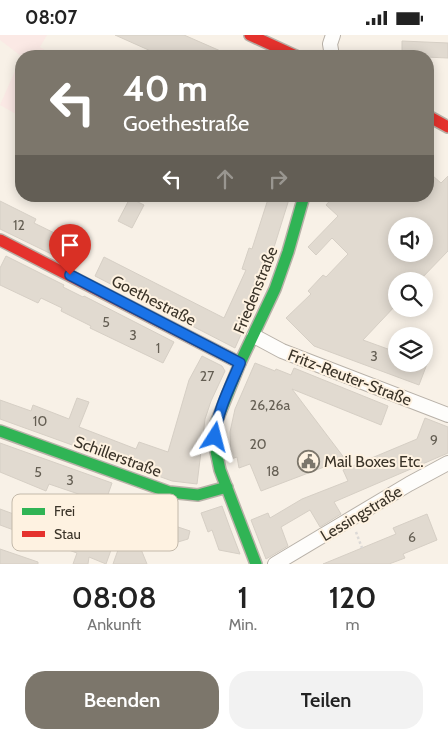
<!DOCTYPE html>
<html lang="de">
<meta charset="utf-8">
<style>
body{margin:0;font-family:Cabin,sans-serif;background:#f2f2f2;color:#222;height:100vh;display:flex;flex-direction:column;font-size:19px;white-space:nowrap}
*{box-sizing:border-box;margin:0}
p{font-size:16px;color:#767676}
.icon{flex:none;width:28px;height:28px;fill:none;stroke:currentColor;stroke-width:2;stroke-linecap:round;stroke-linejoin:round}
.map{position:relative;height:529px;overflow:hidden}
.details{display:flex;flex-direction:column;background:#fff;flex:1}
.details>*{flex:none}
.banner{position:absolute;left:15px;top:15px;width:419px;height:152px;border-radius:20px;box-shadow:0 2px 12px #0003;background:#7c766b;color:#fff;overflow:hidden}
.fabs{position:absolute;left:388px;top:182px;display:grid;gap:10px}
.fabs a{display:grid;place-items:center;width:45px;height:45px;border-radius:50%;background:#fff;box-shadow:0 2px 12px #0003;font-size:25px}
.pin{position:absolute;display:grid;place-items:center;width:42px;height:42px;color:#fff;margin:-51px -21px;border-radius:50% 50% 50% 0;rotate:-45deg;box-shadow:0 0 5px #0007}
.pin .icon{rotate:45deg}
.me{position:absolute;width:55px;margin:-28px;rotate:9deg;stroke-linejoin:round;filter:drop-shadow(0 0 4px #0008)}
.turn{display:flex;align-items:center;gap:18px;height:105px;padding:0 25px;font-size:22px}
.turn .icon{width:65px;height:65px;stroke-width:2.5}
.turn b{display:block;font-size:35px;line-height:42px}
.lanes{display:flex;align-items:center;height:48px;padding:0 25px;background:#0003;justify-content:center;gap:25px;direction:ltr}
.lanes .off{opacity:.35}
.eta{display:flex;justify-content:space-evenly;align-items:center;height:85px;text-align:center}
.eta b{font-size:30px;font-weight:600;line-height:35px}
.primary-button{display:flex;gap:10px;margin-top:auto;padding:10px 25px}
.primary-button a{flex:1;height:58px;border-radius:20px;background:#7c766b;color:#fff;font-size:20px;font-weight:600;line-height:58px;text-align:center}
.primary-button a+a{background:#f2f2f2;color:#222}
.status{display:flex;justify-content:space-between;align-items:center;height:35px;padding:0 25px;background:#fff;direction:ltr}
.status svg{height:14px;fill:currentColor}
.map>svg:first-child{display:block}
.industrial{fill:#fbe9e5}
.building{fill:#e1dad0;stroke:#d6cfc5;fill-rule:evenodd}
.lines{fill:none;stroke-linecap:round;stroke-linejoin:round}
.street-casing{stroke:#b8b1a8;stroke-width:16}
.fast-casing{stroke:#b8b1a8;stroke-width:14}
.jam-casing{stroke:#b8b1a8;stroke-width:14}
.path{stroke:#dcd9d6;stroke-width:2.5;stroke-dasharray:2.5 2.5;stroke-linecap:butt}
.street{stroke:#fefdfb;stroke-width:14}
.fast{stroke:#30b455;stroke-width:11}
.jam{stroke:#e5322d;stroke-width:11}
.route-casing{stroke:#114b97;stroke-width:12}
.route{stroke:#1a73e8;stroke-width:9}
.labels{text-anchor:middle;stroke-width:4;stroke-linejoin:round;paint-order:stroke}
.number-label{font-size:14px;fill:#645e53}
.street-label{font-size:16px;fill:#3a3328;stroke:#fef2e1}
.poi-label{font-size:16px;fill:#3a3328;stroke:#fef2e1;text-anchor:start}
.key{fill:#fef2e1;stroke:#c3b9aa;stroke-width:1}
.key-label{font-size:14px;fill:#3a3328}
</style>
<div class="status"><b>08:07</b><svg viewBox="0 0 49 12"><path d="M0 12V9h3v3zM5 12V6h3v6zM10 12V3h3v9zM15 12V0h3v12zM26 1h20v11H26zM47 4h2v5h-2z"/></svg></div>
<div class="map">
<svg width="448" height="529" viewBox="0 0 448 529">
<rect width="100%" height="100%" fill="#f8f1e7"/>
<!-- industrial -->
<path class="industrial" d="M0,0H47L40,12L54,21H21L0,5Z
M21,22V82L0,70Z"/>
<!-- building -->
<path class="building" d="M115,0H184L232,21H162Z
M402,6L448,8V23L402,21Z
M433,141L441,148L448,141V216L419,246H396V270L363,305L396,317V329H427L419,350L314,311L286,283L311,259L308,256L323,240L326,242L348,219L332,203L316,220L308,212L338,181L326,170L334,161H428V147ZM396,191H424V219H396Z
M269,161H290L261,254L235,313L95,241L104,222L224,283L246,235L242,234L249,213L252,214Z
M130,163L144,170L132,193L118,186Z
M0,166L36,184L34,188L83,212L74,230L0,194Z
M6,221L64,250L63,252L83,262L84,261L174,307L163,328L90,293L91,291L61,276L62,273L41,263L38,268L0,250V233Z
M202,321L222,331L225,336L211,366L205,384L197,449L172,446L0,384V365L31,376L33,370L69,384L77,363L89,367L79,392L136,414L139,407L168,417L189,345Z
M255,328L275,336L276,334L291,340L294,333L388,371L381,390L292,354L345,424L261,456L250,429L239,433L237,422L231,424L230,397L235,374Z
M425,383L448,392V418L334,467L341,479L320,492L310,475L281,492L288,511L266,524L251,485L268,478L270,483L302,464L348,446L343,435L417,404Z
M0,408L112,448L105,468L49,449L46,456L0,437Z
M222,471L230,493L240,519L219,515L212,495L208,497L201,478Z
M0,474L111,515L106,529L89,522L88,529H73L77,518L0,490Z
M427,479L437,505L403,519L405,523L389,529H323L396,499L393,493Z
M166,488L190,496L188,504L178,507L161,501Z
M124,498L136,502L147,529H113Z
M0,514L38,527V529H0Z"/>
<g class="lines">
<defs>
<path id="street" d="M332,21L330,9L333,0
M254,301L282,316L448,380
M275,529L409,449L448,428"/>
<path id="fast" d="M0,396L169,457L198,460L227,452
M256,529L220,435L216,416V388L240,328L275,254L288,217L304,161"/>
<path id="jam" d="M250,0L296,21
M428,81L448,92
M0,205L240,328"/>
</defs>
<!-- street casing -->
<use href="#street" class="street-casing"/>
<!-- fast casing -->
<use href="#fast" class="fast-casing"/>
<!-- jam casing -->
<use href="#jam" class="jam-casing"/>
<!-- path -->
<path class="path" d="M356,497L362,513"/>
<!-- street -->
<use href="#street" class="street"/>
<!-- fast -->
<use href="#fast" class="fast"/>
<!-- jam -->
<use href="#jam" class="jam"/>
</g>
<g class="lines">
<defs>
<path id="route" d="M70,240L240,328C230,352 217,376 215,402"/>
</defs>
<!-- route casing -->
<use href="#route" class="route-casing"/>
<!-- route -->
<use href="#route" class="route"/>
</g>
<!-- icons -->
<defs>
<symbol id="civic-ring" viewBox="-11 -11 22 22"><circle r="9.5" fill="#fef2e1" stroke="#7c766b" stroke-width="1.5"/><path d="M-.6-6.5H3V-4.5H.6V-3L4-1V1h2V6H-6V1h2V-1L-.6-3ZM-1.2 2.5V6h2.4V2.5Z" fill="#7c766b"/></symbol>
</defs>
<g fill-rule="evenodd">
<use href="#civic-ring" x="296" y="414" width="25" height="25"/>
</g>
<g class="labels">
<!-- number labels -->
<g class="number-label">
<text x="19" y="195">12</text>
<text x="106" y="292">5</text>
<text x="133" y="305">3</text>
<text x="158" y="318">1</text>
<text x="374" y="326">3</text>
<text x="207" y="346">27</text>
<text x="270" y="375">26,26a</text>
<text x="40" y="391">10</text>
<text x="434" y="410">9</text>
<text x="258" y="414">20</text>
<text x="273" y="441">18</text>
<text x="38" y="442">5</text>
<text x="70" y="450">3</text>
<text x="412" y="507">6</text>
</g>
<!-- street labels -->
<g class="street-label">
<text transform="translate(255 255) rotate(-68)" y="6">Friedenstraße</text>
<text transform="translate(154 265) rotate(27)" y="6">Goethestraße</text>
<text transform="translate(350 342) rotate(21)" y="6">Fritz-Reuter-Straße</text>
<text transform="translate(118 421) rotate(20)" y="6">Schillerstraße</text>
<text transform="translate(361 478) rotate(-31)" y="6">Lessingstraße</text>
</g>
<!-- poi labels -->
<g class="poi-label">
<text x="324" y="432">Mail Boxes Etc.</text>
</g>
</g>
<!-- legend -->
<rect x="12" y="459" width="166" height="57" rx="8" class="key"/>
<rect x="22" y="473" width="23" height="7" fill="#30b455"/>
<rect x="22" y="496" width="23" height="6" fill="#e5322d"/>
<g class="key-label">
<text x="54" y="481">Frei</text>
<text x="54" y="504">Stau</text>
</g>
</svg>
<div class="fabs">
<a><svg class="icon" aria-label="sound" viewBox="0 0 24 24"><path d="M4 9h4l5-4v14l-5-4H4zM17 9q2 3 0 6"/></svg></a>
<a><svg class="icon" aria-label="search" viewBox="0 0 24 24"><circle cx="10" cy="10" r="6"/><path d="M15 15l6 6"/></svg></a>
<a><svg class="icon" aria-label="layers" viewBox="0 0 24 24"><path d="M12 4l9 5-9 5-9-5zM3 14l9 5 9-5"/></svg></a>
</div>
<div class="pin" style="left:70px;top:240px;background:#d93025"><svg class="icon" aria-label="arrive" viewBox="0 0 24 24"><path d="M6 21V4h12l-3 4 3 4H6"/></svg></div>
<svg class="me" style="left:215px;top:402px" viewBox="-20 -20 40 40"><path d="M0-17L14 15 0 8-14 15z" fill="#1a73e8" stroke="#fff" stroke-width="4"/></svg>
<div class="banner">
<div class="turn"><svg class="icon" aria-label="left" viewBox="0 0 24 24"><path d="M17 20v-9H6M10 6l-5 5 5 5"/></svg><div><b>40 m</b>Goethestraße</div></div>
<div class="lanes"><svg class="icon" aria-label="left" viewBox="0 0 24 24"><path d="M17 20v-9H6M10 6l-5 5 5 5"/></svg><svg class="icon off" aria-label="ahead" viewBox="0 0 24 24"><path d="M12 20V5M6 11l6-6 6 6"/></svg><svg class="icon off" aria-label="right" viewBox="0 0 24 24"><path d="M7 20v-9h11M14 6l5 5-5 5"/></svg></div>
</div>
</div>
<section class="details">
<div class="eta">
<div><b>08:08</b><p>Ankunft</p></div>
<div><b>1</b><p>Min.</p></div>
<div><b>120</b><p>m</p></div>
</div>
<div class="primary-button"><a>Beenden</a><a>Teilen</a></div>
</section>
